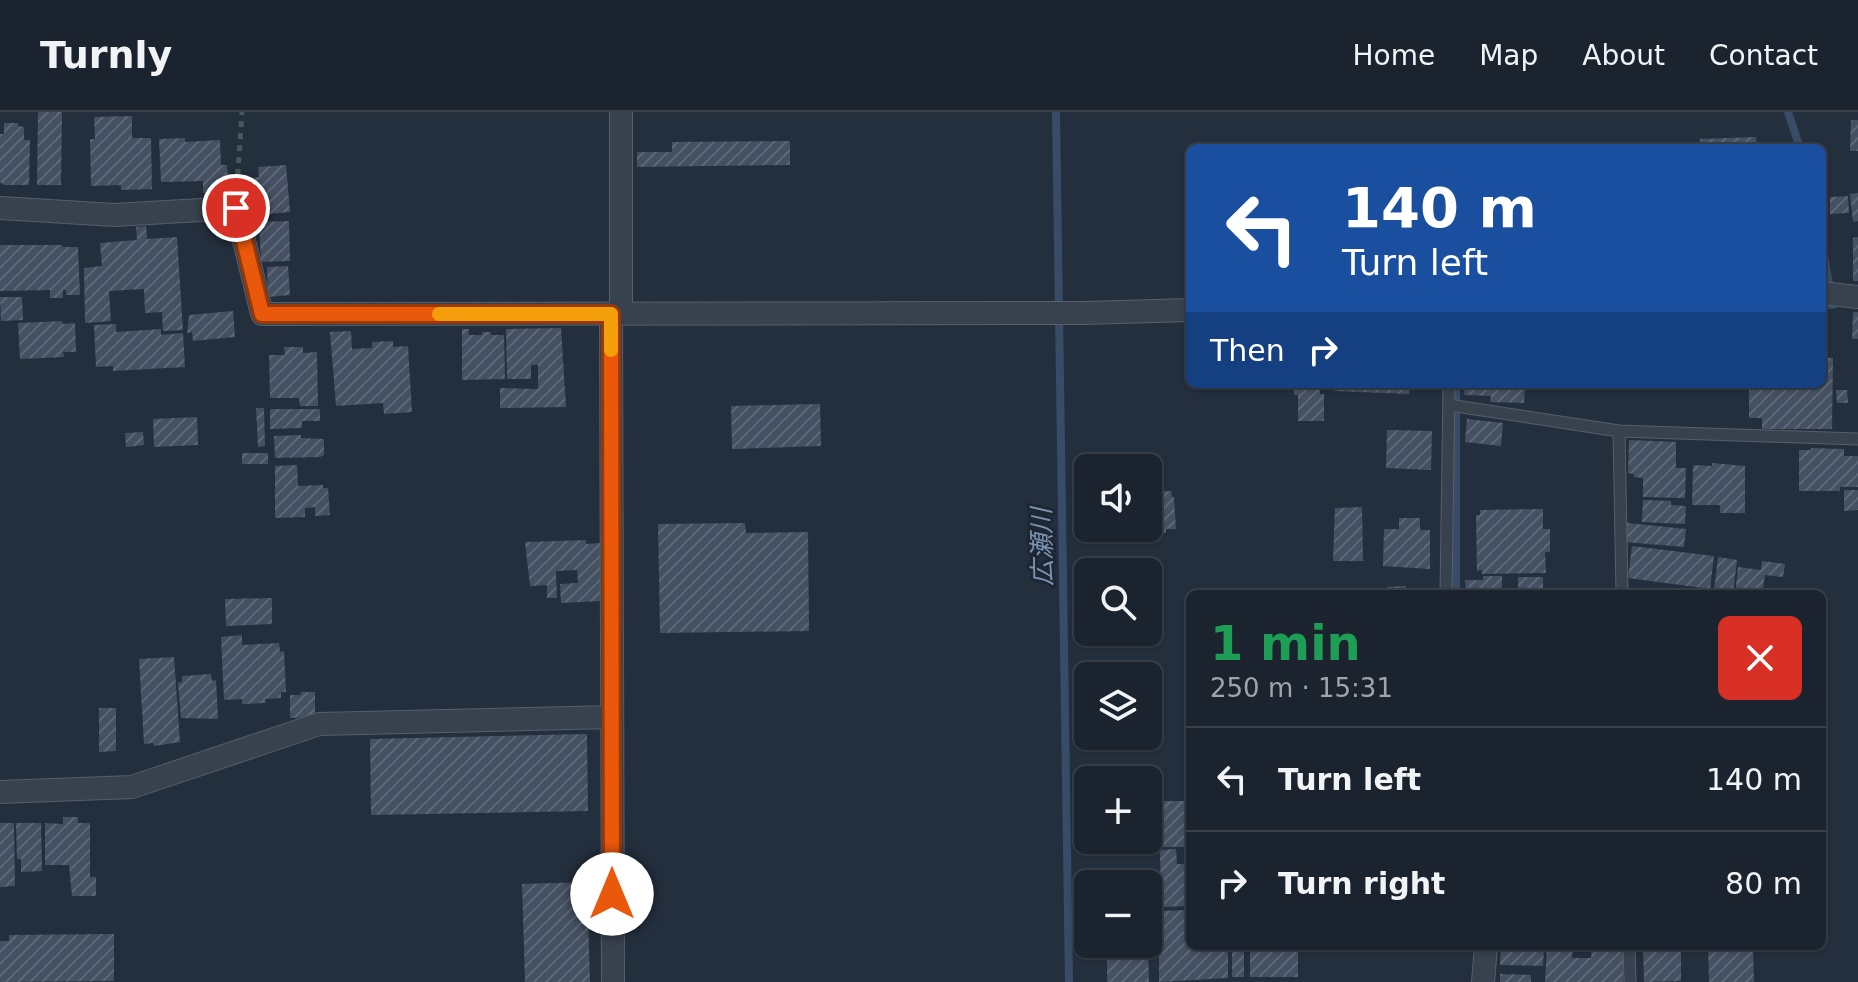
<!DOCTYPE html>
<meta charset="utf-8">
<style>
body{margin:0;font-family:"DejaVu Sans","Noto Sans JP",sans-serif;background:#242b36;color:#f1f3f6;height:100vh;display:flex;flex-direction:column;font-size:30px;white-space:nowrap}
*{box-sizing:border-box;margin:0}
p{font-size:26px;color:#a0a4aa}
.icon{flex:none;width:44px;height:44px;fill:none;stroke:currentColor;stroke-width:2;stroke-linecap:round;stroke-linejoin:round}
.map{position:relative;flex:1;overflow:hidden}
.details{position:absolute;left:1186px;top:478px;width:640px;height:360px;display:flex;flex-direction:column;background:#1b232e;border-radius:12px;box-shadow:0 2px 6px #0004,0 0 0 2px #39404a}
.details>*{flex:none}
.hud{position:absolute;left:1186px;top:32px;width:640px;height:244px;border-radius:12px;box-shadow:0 2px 6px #0004,0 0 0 2px #39404a;background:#1a4fa0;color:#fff;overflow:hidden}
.controls{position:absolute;left:1074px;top:342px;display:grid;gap:16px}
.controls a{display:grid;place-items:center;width:88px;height:88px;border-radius:12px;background:#1b232e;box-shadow:0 2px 6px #0004,0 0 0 2px #39404a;font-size:40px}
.pin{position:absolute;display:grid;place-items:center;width:68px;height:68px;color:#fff;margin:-34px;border:4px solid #fff;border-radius:50%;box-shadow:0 2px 8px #0007}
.me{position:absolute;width:88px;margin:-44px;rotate:0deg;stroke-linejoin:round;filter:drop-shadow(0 0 6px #0008)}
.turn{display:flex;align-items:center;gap:28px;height:168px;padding:0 24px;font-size:36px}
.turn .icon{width:104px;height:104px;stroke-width:2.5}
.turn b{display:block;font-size:56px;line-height:68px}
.then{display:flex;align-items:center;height:76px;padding:0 24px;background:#0003;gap:16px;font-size:30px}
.round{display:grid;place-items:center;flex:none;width:84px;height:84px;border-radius:12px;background:#242b36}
.head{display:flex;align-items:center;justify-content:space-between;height:136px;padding:0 24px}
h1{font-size:48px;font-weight:600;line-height:60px;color:#1e9e55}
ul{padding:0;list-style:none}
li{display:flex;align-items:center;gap:24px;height:104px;padding:0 24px;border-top:2px solid #39404a}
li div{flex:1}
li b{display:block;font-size:30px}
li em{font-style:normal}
header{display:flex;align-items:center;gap:48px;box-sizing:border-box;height:112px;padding:0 40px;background:#1b232e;border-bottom:2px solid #39404a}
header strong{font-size:38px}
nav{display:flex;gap:44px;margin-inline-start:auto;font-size:28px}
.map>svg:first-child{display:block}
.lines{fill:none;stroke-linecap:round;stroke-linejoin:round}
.stream{stroke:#394c67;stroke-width:8}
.building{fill:url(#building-hatch)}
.service-casing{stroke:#565f6c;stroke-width:13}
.minor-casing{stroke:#565f6c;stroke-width:24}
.path{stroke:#44595c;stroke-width:5;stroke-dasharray:6 6;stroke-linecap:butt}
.service{stroke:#38414e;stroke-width:11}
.minor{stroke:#38414e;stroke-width:22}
.route-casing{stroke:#983908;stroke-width:20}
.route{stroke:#ea580c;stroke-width:14}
.slow{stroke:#f59e0b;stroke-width:14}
.labels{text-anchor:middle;stroke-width:6;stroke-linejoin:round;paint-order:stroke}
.water-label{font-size:26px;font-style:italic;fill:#7c92b1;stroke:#1d2633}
</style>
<header>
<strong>Turnly</strong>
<nav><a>Home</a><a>Map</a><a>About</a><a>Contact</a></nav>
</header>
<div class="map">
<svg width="1858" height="870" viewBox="0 0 1858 870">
<defs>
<pattern id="building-hatch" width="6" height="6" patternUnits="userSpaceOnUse" patternTransform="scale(2)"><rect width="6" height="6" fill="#455162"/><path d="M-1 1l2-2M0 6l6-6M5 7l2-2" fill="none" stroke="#5d6877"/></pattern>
</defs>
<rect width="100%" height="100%" fill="#242f3e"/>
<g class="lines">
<!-- stream -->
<path class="stream" d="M1056,0L1069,870
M1788,0L1800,36
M1822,133L1833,193H1822
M1456,272V482"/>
</g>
<!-- building -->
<path class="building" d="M38,0H62L61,73H37Z
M132,4V26H151L152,77L121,78V73L91,74L90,27H95L94,5Z
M1851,8H1858V39H1850Z
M4,11H18V14L24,15V28H30L29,73H4L0,70V22H4Z
M1756,25L1757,36H1700V27Z
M185,26V30L220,28L221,53H227L228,67H221L222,81H203V69L161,70L159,27Z
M790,29V53L637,55V40H672V30Z
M286,53L290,100L256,103L253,66L259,65L258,55Z
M1858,81V109L1853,110L1850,82Z
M1848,84L1849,101L1830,102V85Z
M289,109L290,149L261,150L259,110Z
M146,114L147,127L177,125L183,218L163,219L162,200L145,201L144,177L109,179L111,209L85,211L84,156L102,154L100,131L137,128L136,115Z
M1858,125V169H1853V126Z
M0,133H62V135H78L80,183H66V178H63V186H50V178L0,179Z
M288,154L290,183L268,185L267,155Z
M0,185H22L23,208L1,209Z
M233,199L235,225L193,229L192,220L187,221L189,203Z
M1853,200H1858V227H1852Z
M62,209L63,212L75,211L76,240H63L64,245L20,247L18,211Z
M116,212V220L161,217V223L183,221L185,255L113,259V254L96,255L94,213Z
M561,216L566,295L500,296V276L538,277V253H531V267H507L506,217Z
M462,217H469V223H482V220H491V223H504L505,267L462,268Z
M351,219L352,237L372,236V230L393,229V235L408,234L412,300L384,302L383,291L336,294L330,220Z
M284,235H303V241L317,240L318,294H300L299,286H270L269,243H285Z
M1822,246H1833L1832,317H1762V306H1749V272H1822Z
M1294,272H1320V282H1324V309H1298V283H1294Z
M1336,272H1423V276L1410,275L1409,282L1335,279Z
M1465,272H1525L1524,291L1490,290L1491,284L1464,283Z
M1836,278H1847L1848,291H1837Z
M820,292L821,334L732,337L731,294Z
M256,296H264L265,334L258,335Z
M270,297H320V309H302V316L270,317Z
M197,305L198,333L154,335L153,307Z
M1467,307L1503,311L1501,334L1465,330Z
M1387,318L1432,319L1431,358L1386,356Z
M143,320L144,333L126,335L125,321Z
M301,323V326L324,327V343L320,345L275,346L274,324Z
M1629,328L1676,330V356H1686L1685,386L1643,385V366L1634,365V362L1628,361Z
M1811,336L1844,337V344H1858V375H1840V379H1799V338H1811Z
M242,341H268V352H242Z
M1712,351L1745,354V401H1720V393H1692L1693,353L1712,354Z
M297,353L298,374L323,373V376H328L330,403L315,404V395L305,396V405L275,406V354Z
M1844,378H1858V398L1844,399Z
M1171,379L1172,385H1174L1176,417H1166V421L1145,422L1144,416H1148V380Z
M1643,388L1671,389V393L1686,394L1685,412L1642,410Z
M1362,395L1363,449H1333L1335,396Z
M1543,397V417H1550V440H1545L1546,461L1482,462V458L1477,459L1476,403H1480V398Z
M1399,406H1420V418H1430V457L1383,454L1384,417H1399Z
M745,411L746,421L808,420L809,519L660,521L658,412Z
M1627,411L1686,417L1684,435L1625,430Z
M586,428V432L600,431L602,489L561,491L560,472L578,471L577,458L556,459L557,486H547V473L530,474L525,430Z
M1632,434L1714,444L1710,477L1628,466Z
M1718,445L1737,448L1733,481L1714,478Z
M1762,449L1785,452L1783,465L1765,463L1762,482H1735L1738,455L1761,458Z
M1483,464H1502V482H1466L1465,468H1483Z
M1518,465H1543V482H1518Z
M1406,474V478L1423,477V482H1387V475Z
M272,486V512L226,514L225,487Z
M242,523V533L279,531L280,540L284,539L286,580H281V586L265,587L266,591L242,592V587L224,588L221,525Z
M174,545L180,630L154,634L153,631L144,632L139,547Z
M211,562L212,569L216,568L218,607L181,606L178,571L182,570V564Z
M301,580H315V605L290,606V583H301Z
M99,596H116V639L99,640Z
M587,622L588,699L371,703L370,627Z
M1158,689H1190V735H1158Z
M63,705H78V711H90V765H96V784H72L69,753H45V711L63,712Z
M0,711H14L15,774L0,775Z
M16,711H41L42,759L21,760V747H17Z
M1176,737L1177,752H1190V794L1161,795L1160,738Z
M587,770L590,870H525L522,772Z
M1190,798V834H1228V866L1159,870V799Z
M114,822V869L0,870V829H9V823Z
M1125,832H1148L1149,870H1107V839L1125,838Z
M1232,834H1244V865H1232Z
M1250,834H1298V865H1250Z
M1501,834L1544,835L1543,854L1500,853Z
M1547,834H1573L1572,846H1591L1592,834H1624L1623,870H1545Z
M1643,834H1681V869L1644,870Z
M1753,835L1754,870H1709L1708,836Z
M1500,862L1531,863V870H1500Z"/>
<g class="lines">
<defs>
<path id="service" d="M1449,293L1619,319L1858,327
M1619,319L1622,482
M1446,482L1449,272
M1629,834L1630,870"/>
<path id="minor" d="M0,96L114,103L236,96L262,202L1083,201L1190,198
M1822,181L1858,185
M621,201V0
M611,202L613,870
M0,680L132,675L319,612L612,605
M1483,870L1486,834"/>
</defs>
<!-- service casing -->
<use href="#service" class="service-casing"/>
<!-- minor casing -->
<use href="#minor" class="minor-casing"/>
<!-- path -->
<path class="path" d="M237,75L242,0"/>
<!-- service -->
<use href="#service" class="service"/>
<!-- minor -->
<use href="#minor" class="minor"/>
</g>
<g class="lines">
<defs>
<path id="route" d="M236,96L262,202H611L612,782"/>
</defs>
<!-- route casing -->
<use href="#route" class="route-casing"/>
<!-- route -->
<use href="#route" class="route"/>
<!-- slow -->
<path class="slow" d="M439,202H611V238"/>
</g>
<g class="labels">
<!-- water labels -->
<g class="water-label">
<text transform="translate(1042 435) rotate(-91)" y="9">広瀬川</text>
</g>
</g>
</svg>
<div class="controls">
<a><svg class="icon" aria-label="sound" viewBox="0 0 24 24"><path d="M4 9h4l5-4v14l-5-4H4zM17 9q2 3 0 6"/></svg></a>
<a><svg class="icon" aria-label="search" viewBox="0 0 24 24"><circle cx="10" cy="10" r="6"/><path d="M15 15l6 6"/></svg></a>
<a><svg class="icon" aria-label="layers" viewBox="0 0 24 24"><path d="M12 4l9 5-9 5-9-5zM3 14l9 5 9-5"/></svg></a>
<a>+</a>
<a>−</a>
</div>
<div class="pin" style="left:236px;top:96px;background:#d93025"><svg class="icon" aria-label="arrive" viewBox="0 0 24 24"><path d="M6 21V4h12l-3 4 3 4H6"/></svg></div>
<svg class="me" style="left:612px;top:782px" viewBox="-20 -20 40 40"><circle r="19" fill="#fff"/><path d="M0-13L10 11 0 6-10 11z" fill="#ea580c"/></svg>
<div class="hud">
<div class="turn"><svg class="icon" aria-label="left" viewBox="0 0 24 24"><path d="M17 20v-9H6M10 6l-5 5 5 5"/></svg><div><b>140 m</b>Turn left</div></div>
<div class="then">Then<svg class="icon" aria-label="right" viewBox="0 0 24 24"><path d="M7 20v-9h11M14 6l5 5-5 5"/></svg></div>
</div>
<section class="details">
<div class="head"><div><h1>1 min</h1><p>250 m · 15:31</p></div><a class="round" style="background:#d93025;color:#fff"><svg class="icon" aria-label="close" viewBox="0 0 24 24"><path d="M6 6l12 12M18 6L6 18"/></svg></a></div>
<ul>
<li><svg class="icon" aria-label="left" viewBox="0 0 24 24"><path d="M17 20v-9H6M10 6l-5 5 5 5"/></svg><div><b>Turn left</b></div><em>140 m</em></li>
<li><svg class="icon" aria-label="right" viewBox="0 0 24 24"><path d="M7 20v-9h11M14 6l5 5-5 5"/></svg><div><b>Turn right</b></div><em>80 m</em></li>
</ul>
</section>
</div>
